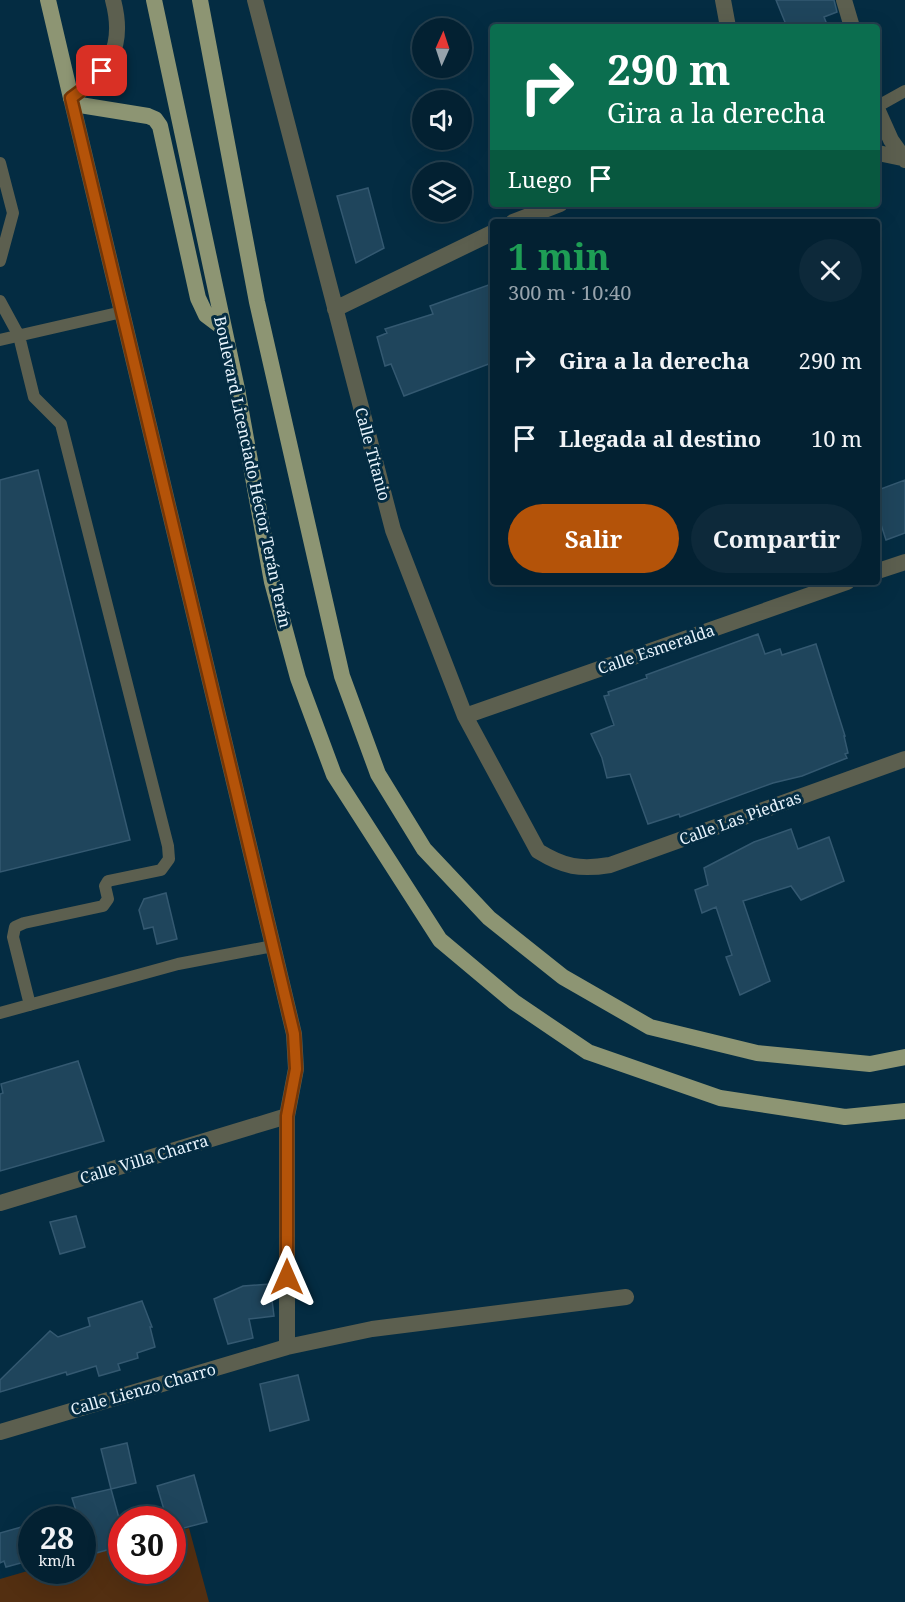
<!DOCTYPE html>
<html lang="es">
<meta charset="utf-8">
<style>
body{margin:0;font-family:"Noto Serif",serif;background:#0d293a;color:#f1f3f6;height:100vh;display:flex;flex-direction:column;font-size:22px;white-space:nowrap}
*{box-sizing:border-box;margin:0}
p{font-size:20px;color:#97a3ac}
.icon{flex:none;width:33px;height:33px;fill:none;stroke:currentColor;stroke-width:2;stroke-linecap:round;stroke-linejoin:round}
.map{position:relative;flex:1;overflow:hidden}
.side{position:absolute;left:490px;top:219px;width:390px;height:366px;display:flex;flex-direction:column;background:#032132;border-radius:6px;box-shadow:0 6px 24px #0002,0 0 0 2px #243e4d}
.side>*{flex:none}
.top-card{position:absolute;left:490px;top:24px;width:390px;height:183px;border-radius:6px;box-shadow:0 6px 24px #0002,0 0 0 2px #243e4d;background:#0b6e4f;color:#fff;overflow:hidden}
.needle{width:39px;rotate:3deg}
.tools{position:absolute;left:412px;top:18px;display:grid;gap:12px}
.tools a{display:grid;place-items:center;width:60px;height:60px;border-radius:50%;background:#032132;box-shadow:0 6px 24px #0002,0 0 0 2px #243e4d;font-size:30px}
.speed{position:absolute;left:18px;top:1506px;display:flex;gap:12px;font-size:30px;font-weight:700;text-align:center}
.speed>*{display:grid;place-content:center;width:78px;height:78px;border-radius:50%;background:#032132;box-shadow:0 6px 24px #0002,0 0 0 2px #243e4d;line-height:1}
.speed small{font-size:15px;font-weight:400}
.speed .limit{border:9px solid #d22;background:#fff;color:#111}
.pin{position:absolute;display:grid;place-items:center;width:51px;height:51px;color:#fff;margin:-26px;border-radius:12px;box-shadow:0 3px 9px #0006}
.me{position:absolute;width:66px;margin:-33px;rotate:0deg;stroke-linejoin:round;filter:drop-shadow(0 0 4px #0008)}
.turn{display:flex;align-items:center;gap:21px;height:126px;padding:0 18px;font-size:27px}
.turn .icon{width:78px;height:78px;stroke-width:2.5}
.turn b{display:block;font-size:42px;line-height:51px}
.then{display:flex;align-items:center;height:57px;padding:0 18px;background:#0003;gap:12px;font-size:22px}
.round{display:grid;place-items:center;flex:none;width:63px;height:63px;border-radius:32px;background:#0d293a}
.overview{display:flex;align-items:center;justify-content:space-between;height:102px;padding:0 18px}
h1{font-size:36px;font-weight:700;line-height:45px;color:#1e9e55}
.primary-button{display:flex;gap:12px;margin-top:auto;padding:12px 18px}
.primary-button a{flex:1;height:69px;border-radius:36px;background:#b45309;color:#fff;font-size:24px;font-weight:700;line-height:69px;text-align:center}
.primary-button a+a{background:#0d293a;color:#f1f3f6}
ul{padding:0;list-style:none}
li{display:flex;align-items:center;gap:18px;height:78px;padding:0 18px}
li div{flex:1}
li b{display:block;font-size:22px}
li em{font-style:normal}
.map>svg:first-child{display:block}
.green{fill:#532f11}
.building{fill:#1f455c;stroke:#345971;stroke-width:1.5}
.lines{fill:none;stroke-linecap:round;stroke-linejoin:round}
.service{stroke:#5c5f4f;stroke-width:12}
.minor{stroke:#5c5f4f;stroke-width:16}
.tertiary{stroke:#5c5f4f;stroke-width:16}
.primary{stroke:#8d9573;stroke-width:16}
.route-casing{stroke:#753606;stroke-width:15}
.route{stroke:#b45309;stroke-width:10}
.labels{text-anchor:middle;stroke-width:6;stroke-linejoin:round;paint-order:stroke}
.street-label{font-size:16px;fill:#e8f4fd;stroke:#042c42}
</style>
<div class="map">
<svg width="905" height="1602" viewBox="0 0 905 1602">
<rect width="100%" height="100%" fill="#042c42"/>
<!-- green -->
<path class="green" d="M189,1528L209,1602H0V1579L31,1570H82L83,1557L121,1546L122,1570H172L173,1532Z"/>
<!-- building -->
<path class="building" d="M776,0H834L837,12L824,17L828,27H787Z
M368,188L384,248L356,263L337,196Z
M494,283V362L404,396L391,364L385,366L377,337L387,333L385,329L433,314L430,306Z
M38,470L130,840L0,872V480Z
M905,480V533L886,540L878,515V490Z
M758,634L765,654L780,649L782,655L816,644L845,736H844L848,753L845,754L847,758L802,776L773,783L680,817L679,814L648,824L630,774L607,778L602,758L591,734L614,725L604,696L609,695L608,692L647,678L646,675Z
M791,829L798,849L829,837L844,881L801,900L791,886L743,901L770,981L740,995L726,957L732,955L716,907L702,913L695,890L708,885L704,868L754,842Z
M166,893L177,939L157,944L153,927L144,929L139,910L144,899Z
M78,1061L104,1141L0,1171V1094L3,1093L1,1084Z
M76,1216L85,1247L60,1254L50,1222Z
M270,1284L274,1316L249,1319L253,1338L228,1344L214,1299L243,1286Z
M142,1301L152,1327H150L155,1347L137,1353L138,1358L118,1364L120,1370L99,1376L96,1366L67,1375L66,1372L0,1392V1380L50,1331L58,1337L90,1326L88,1318Z
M298,1375L309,1420L270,1431L260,1384Z
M127,1443L136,1483L111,1489L122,1529V1546L96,1553L88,1525L82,1527V1520H79L72,1498L111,1489L101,1449Z
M194,1475L207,1522L172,1531V1520H167L157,1486Z
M32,1524V1560L6,1567L4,1561L0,1563V1533Z"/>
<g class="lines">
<!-- service -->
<path class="service" d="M878,106L905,91
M0,163L13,213L0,261
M0,301L19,336L34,397L61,424L168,846L169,859L161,870L108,881L105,886L108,899L103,906L24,923L15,927L13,937L30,1005
M0,340L122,312
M0,1013L178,964L273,946"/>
<!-- minor -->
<path class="minor" d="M255,0L393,530L465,716L538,851C564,867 580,870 610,865L905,759
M723,0L728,27
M844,0L852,27
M71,98C108,70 126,49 113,0
M878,111L891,140L905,160
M878,153L902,158
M513,222L560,204
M335,309L494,232
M878,571L905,562
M465,716L847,582
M287,1347V1116
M0,1432L287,1347L372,1329L626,1297"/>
<!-- tertiary -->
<path class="tertiary" d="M0,1203L287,1116L296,1069L294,1034L71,98"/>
<!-- primary -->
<path class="primary" d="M48,0L71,98L80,105L148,116L155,119L160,126L198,298L206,315L222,327
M154,0L237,389L272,582L298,678L334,775L440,940L514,1002L588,1052L720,1098L845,1117L905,1111
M200,0L257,302L342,676L378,774L424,849L489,918L563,977L650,1027L757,1053L870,1064L905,1057"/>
</g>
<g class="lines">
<defs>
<path id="route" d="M102,71L94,81L71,98L294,1034L296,1069L287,1116V1277"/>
</defs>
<!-- route casing -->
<use href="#route" class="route-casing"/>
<!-- route -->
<use href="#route" class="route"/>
</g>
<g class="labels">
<!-- street labels -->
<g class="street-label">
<text transform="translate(373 454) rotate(75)" y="6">Calle Titanio</text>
<text transform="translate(253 472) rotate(78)" y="6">Boulevard Licenciado Héctor Terán Terán</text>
<text transform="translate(656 649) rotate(-19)" y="6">Calle Esmeralda</text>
<text transform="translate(740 818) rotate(-20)" y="6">Calle Las Piedras</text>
<text transform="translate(144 1159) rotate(-17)" y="6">Calle Villa Charra</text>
<text transform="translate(143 1389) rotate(-16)" y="6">Calle Lienzo Charro</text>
</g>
</g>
</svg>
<div class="tools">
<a><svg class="needle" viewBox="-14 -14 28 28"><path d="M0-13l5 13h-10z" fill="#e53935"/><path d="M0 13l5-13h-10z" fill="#97a3ac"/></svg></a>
<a><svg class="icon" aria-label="sound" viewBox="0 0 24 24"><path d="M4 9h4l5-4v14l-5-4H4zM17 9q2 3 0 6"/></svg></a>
<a><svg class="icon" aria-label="layers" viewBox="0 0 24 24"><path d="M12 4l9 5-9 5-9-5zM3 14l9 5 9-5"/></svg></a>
</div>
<div class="speed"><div>28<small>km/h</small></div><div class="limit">30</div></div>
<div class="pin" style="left:102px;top:71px;background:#d93025"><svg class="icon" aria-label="arrive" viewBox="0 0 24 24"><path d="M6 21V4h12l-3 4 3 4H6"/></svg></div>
<svg class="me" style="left:287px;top:1277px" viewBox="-20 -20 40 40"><path d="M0-17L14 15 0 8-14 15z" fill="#b45309" stroke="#fff" stroke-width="4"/></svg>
<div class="top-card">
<div class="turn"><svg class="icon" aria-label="right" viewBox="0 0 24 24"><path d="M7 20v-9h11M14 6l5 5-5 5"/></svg><div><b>290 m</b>Gira a la derecha</div></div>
<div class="then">Luego<svg class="icon" aria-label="arrive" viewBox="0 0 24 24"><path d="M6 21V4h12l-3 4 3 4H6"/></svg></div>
</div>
<section class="side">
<div class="overview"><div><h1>1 min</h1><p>300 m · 10:40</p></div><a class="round"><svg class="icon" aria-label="close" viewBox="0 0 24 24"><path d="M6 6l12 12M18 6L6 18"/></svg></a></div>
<ul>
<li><svg class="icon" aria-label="right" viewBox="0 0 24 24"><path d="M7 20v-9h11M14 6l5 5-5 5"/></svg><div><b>Gira a la derecha</b></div><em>290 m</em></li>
<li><svg class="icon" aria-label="arrive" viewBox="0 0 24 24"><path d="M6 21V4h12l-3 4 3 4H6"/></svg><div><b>Llegada al destino</b></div><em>10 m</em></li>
</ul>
<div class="primary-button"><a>Salir</a><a>Compartir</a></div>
</section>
</div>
